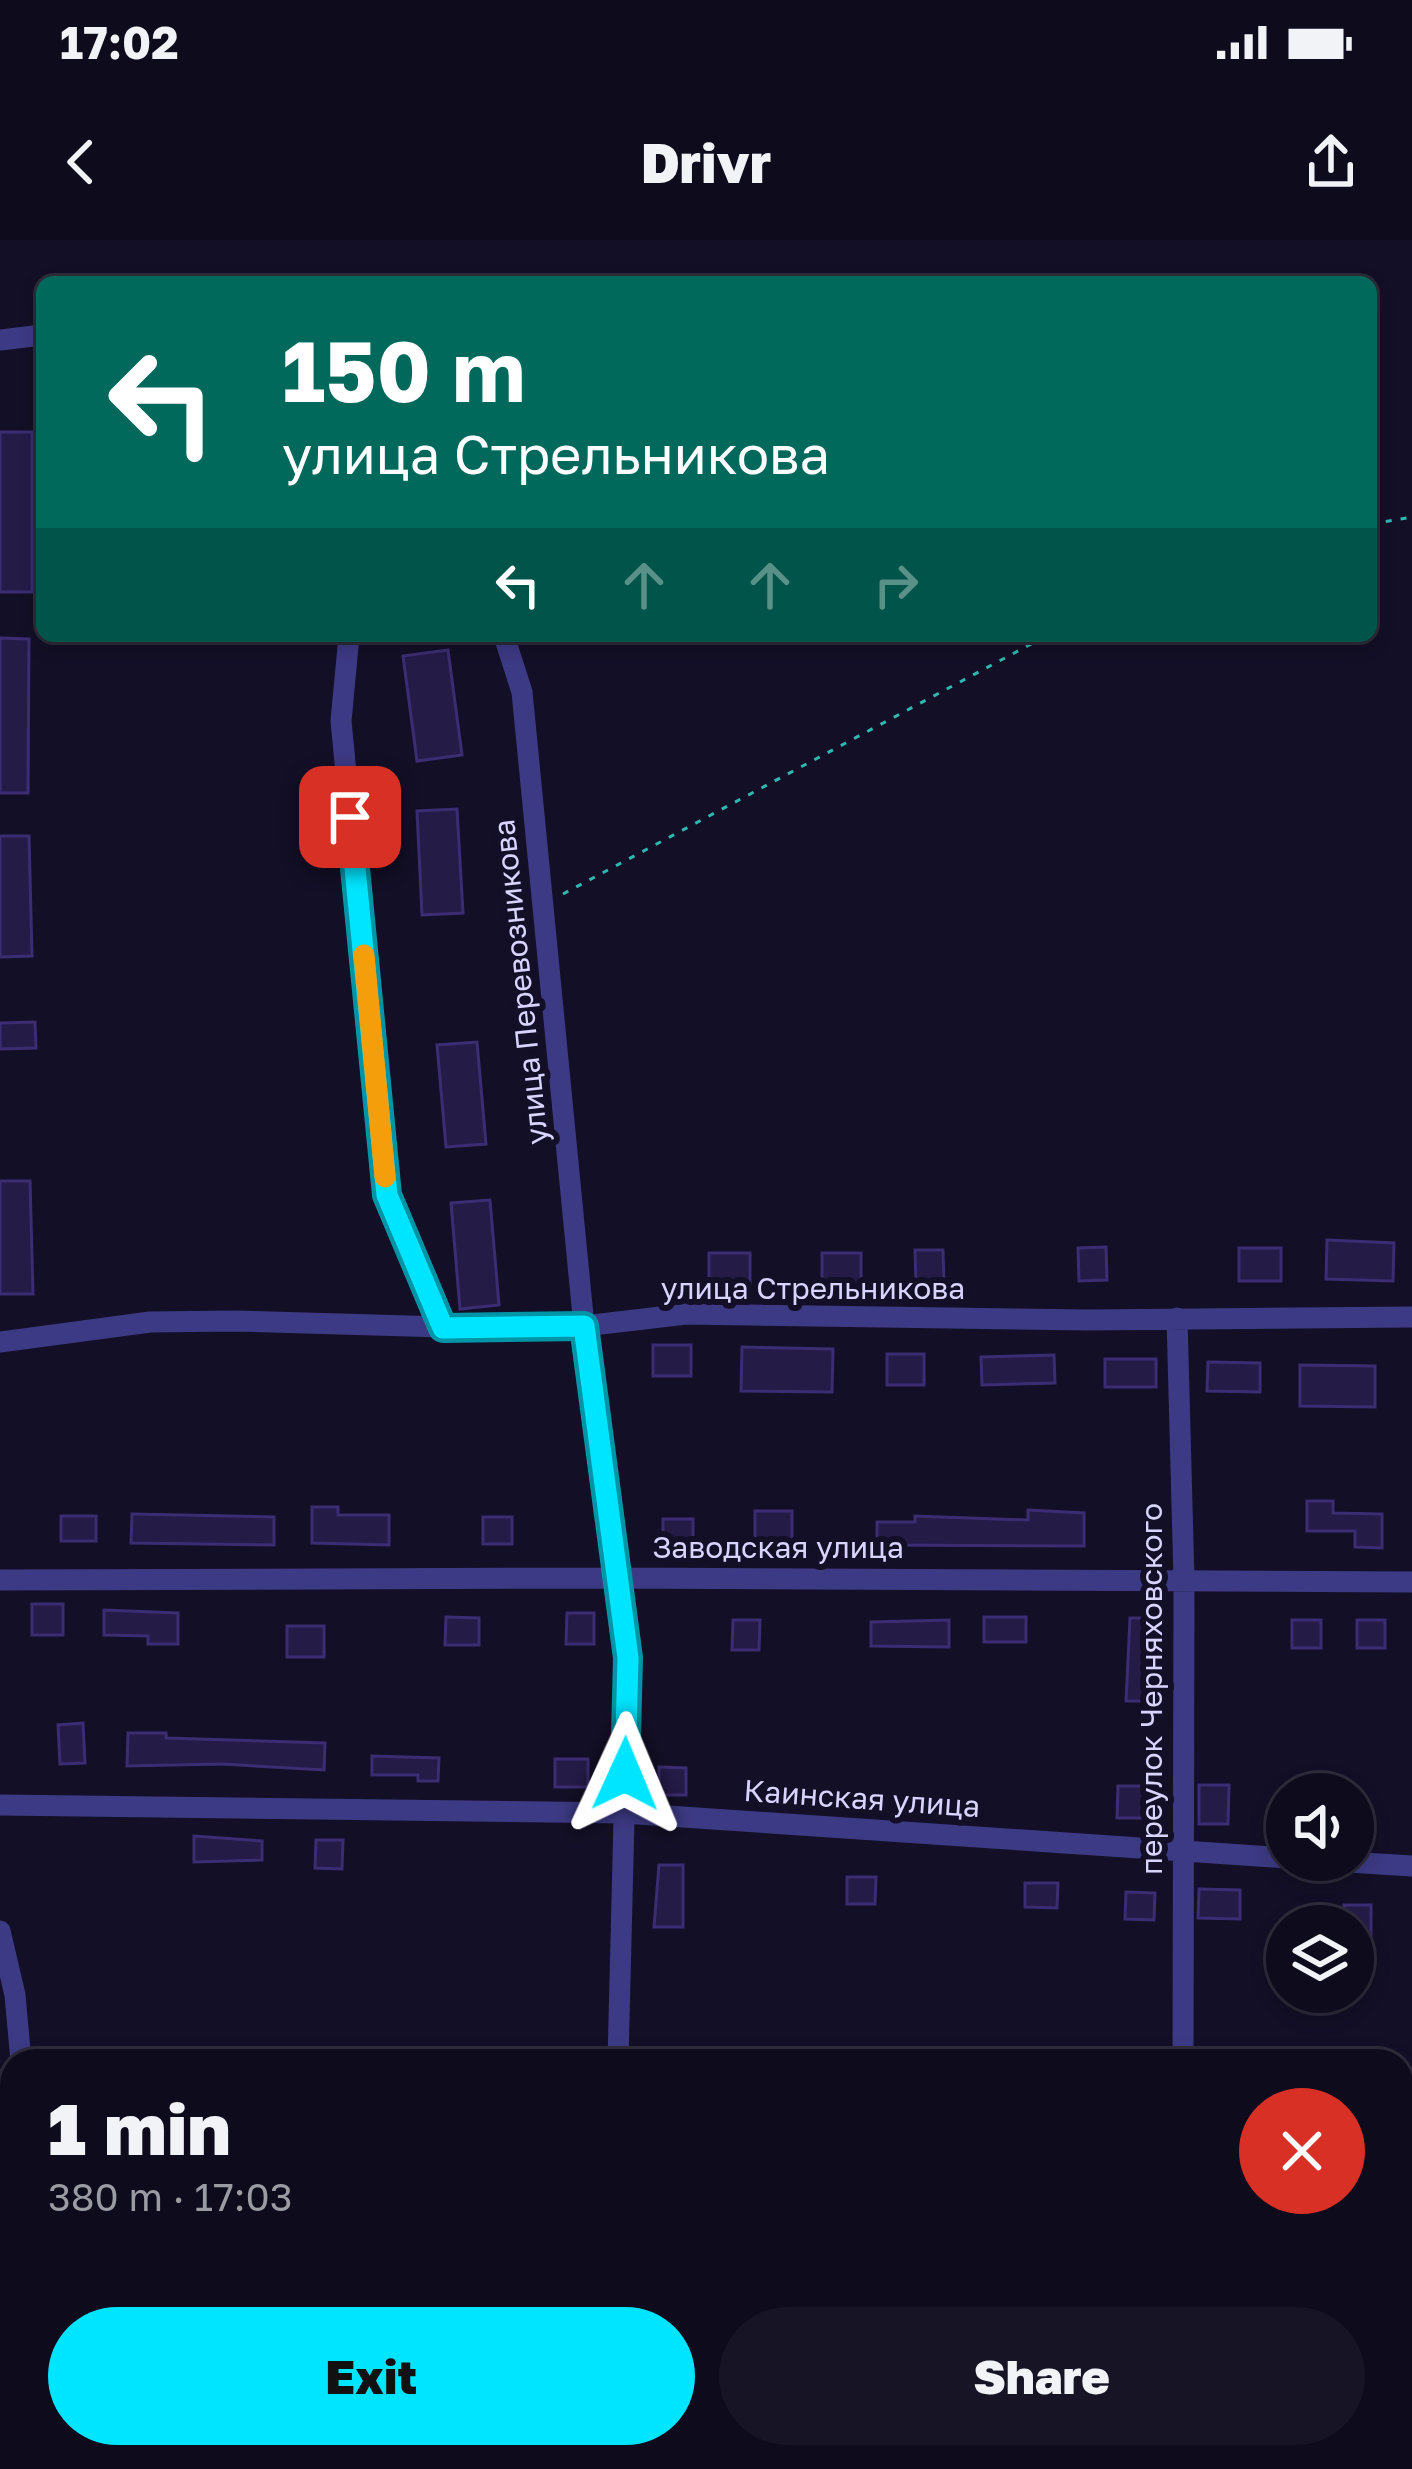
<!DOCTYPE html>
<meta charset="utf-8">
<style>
body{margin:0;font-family:"Golos Text",sans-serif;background:#171425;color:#f1f3f6;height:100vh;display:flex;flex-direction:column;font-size:45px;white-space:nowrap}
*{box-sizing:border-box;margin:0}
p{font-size:39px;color:#9b9ba3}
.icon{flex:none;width:66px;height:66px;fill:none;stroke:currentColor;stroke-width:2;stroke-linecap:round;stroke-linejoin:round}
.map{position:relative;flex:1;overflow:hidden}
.side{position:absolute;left:0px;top:1809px;width:1413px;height:420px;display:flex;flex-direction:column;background:#0e0b1c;border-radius:36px 36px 0 0;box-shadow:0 6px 18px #0003,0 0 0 3px #2e2b3b}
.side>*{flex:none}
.hud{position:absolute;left:36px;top:36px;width:1341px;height:366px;border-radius:18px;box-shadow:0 6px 18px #0003,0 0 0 3px #2e2b3b;background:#00695c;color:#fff;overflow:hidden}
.fabs{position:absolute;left:1266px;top:1533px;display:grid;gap:24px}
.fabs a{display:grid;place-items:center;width:108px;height:108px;border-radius:50%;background:#0e0b1c;box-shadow:0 6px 18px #0003,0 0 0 3px #2e2b3b;font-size:60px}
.pin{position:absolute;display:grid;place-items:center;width:102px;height:102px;color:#fff;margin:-51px;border-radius:24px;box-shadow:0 6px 18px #0006}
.me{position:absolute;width:132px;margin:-66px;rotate:1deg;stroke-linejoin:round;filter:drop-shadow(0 0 9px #0008)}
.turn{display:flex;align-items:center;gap:42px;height:252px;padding:0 48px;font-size:54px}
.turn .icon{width:156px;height:156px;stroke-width:2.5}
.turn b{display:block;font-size:84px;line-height:102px}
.lanes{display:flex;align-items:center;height:114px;padding:0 48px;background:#0003;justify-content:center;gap:60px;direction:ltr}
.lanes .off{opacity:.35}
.round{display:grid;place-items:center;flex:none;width:126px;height:126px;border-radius:63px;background:#171425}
.headline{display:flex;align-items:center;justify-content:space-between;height:204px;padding:0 48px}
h1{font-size:72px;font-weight:800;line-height:90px}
.button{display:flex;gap:24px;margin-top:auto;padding:24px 48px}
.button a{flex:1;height:138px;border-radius:72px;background:#00e5ff;color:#111;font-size:48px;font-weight:800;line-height:138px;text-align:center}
.button a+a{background:#171425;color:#f1f3f6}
.status{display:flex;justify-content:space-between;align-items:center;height:84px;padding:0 60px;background:#0e0b1c;direction:ltr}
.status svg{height:33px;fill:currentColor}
header{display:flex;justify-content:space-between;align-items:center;height:156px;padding:0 48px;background:#0e0b1c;font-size:54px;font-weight:800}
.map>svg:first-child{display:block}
.building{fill:#241b47;stroke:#3b2d73;stroke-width:3}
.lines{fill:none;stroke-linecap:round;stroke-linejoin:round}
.path{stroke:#2fb8b0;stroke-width:3;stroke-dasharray:6 9;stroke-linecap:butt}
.minor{stroke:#3d3a85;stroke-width:21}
.route-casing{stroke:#0095a6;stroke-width:30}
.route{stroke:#00e5ff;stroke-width:21}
.slow{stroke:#f59e0b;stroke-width:21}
.labels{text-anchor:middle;stroke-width:12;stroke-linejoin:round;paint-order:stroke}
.street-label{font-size:30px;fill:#d9d4ff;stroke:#130f26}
</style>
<div class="status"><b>17:02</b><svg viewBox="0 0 49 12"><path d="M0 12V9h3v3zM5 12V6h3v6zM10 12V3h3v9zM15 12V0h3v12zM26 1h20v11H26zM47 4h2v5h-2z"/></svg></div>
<header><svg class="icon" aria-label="back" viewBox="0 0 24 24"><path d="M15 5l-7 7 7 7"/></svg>Drivr<svg class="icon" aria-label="share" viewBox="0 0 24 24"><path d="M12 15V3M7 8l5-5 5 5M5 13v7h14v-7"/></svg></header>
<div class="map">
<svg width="1412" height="2229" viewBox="0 0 1412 2229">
<rect width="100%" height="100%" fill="#130f26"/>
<!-- building -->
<path class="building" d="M0,192H32V352H0Z
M0,398L29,399L28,553H0Z
M448,410L462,515L417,521L403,416Z
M457,569L463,673L422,675L417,571Z
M0,596H29L32,716L0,717Z
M35,782L36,808L0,809V783Z
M477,802L486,904L446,907L437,805Z
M0,941H30L33,1054H0Z
M490,960L499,1065L460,1069L451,963Z
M1327,1000L1394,1003L1393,1041L1326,1039Z
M1106,1007L1107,1040L1079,1041L1078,1008Z
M1239,1008H1281V1041H1239Z
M915,1010H943L944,1045L916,1046Z
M709,1013H750V1045H709Z
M822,1013H861V1046L822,1047Z
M653,1105H691V1136H653Z
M742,1107L833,1109L832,1152L741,1151Z
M887,1114H924V1145H887Z
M1054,1115L1055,1143L982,1145L981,1117Z
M1105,1119H1156V1147H1105Z
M1208,1122L1260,1123V1152L1207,1151Z
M1300,1125L1375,1126V1167L1300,1166Z
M1307,1261H1333V1273L1382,1274V1308L1355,1307V1291H1307Z
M312,1267H338V1275H389V1305L312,1303Z
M1028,1270L1084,1273V1306L877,1305V1282H915V1276L1028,1280Z
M755,1271H792V1305H755Z
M132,1274L274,1277V1305L131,1303Z
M61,1276H96V1301H61Z
M483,1277H512V1304H483Z
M663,1279H693V1305H663Z
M32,1364H63V1395H32Z
M104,1370L178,1373V1404H148V1396L104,1395Z
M567,1373H594V1404H566Z
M446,1377L479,1378V1405H445Z
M984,1377H1026V1402H984Z
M1130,1378H1152V1461H1126Z
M733,1380H760L759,1410H732Z
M949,1380V1407L871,1406V1382Z
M1292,1380H1321V1408H1292Z
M1357,1380H1385V1408H1357Z
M287,1386H324V1417H287Z
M83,1483L85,1523L60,1524L58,1485Z
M128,1493H166V1498L325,1503L324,1530L222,1524L127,1526Z
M372,1516L439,1518L438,1541H418V1535H372Z
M555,1519H588V1547H555Z
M659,1527L686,1528V1555H659Z
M1199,1545H1229L1228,1584H1199Z
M1118,1546H1150L1149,1578H1117Z
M194,1596L262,1601V1620L194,1622Z
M316,1600H343L342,1629L315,1628Z
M659,1625H683V1687H654Z
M847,1637H876L875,1664H847Z
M1025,1643H1058L1057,1668L1025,1667Z
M1199,1649L1240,1650V1679L1198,1678Z
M1126,1652L1155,1653L1154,1680L1125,1679Z
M1344,1665H1371V1696H1353V1686H1344Z"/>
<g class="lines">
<!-- path -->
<path class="path" d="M1371,284L1412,277
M563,654L1046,396"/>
<!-- minor -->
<path class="minor" d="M0,100L42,95
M349,396L341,481L387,955L443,1087
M504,396L522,452L584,1086L628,1418L618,1821
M1177,1078L1184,1340L1183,1821
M0,1102L150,1082L235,1081L443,1087L584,1086L686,1074L1089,1080L1412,1077
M0,1340L619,1338L1412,1342
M0,1565L624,1573L1287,1618
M1316,1620L1412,1626
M0,1691L15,1755L21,1821
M1401,1910H1412
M0,1913H12
M0,2167H12
M44,2217L45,2229
M627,2217L628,2229
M1131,2217L1412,2224"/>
</g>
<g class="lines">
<defs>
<path id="route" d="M350,577L387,955L443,1088L584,1086L628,1418L625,1534"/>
</defs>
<!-- route casing -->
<use href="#route" class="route-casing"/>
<!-- route -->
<use href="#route" class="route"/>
<!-- slow -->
<path class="slow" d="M364,715L385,937"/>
</g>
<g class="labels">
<!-- street labels -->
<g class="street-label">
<text transform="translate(521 742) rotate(-96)" y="10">улица Перевозникова</text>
<text x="813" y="1059">улица Стрельникова</text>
<text x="778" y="1318">Заводская улица</text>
<text transform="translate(1152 1449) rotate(-90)" y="10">переулок Черняховского</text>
<text transform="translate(862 1559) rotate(4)" y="10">Каинская улица</text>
</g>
</g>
</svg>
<div class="fabs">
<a><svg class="icon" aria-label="sound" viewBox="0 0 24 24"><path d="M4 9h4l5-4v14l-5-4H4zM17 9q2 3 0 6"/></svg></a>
<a><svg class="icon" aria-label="layers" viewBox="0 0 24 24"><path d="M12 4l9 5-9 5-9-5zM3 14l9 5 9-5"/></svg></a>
</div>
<div class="pin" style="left:350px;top:577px;background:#d93025"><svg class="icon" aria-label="arrive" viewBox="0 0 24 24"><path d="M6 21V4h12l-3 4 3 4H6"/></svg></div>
<svg class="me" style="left:625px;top:1534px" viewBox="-20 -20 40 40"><path d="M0-17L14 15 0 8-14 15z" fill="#00e5ff" stroke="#fff" stroke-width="4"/></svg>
<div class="hud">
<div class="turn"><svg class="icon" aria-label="left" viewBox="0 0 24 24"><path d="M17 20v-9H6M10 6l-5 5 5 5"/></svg><div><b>150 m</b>улица Стрельникова</div></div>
<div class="lanes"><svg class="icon" aria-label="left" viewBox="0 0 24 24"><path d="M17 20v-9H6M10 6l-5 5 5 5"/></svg><svg class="icon off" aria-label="ahead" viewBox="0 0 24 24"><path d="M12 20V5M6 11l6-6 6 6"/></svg><svg class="icon off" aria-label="ahead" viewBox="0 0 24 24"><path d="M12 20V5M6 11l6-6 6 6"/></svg><svg class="icon off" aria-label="right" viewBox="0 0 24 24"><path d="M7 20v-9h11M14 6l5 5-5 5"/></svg></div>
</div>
<section class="side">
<div class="headline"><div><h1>1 min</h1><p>380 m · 17:03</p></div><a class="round" style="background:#d93025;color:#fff"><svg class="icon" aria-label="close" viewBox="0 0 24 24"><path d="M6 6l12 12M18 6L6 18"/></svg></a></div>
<div class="button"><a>Exit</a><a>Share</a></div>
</section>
</div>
